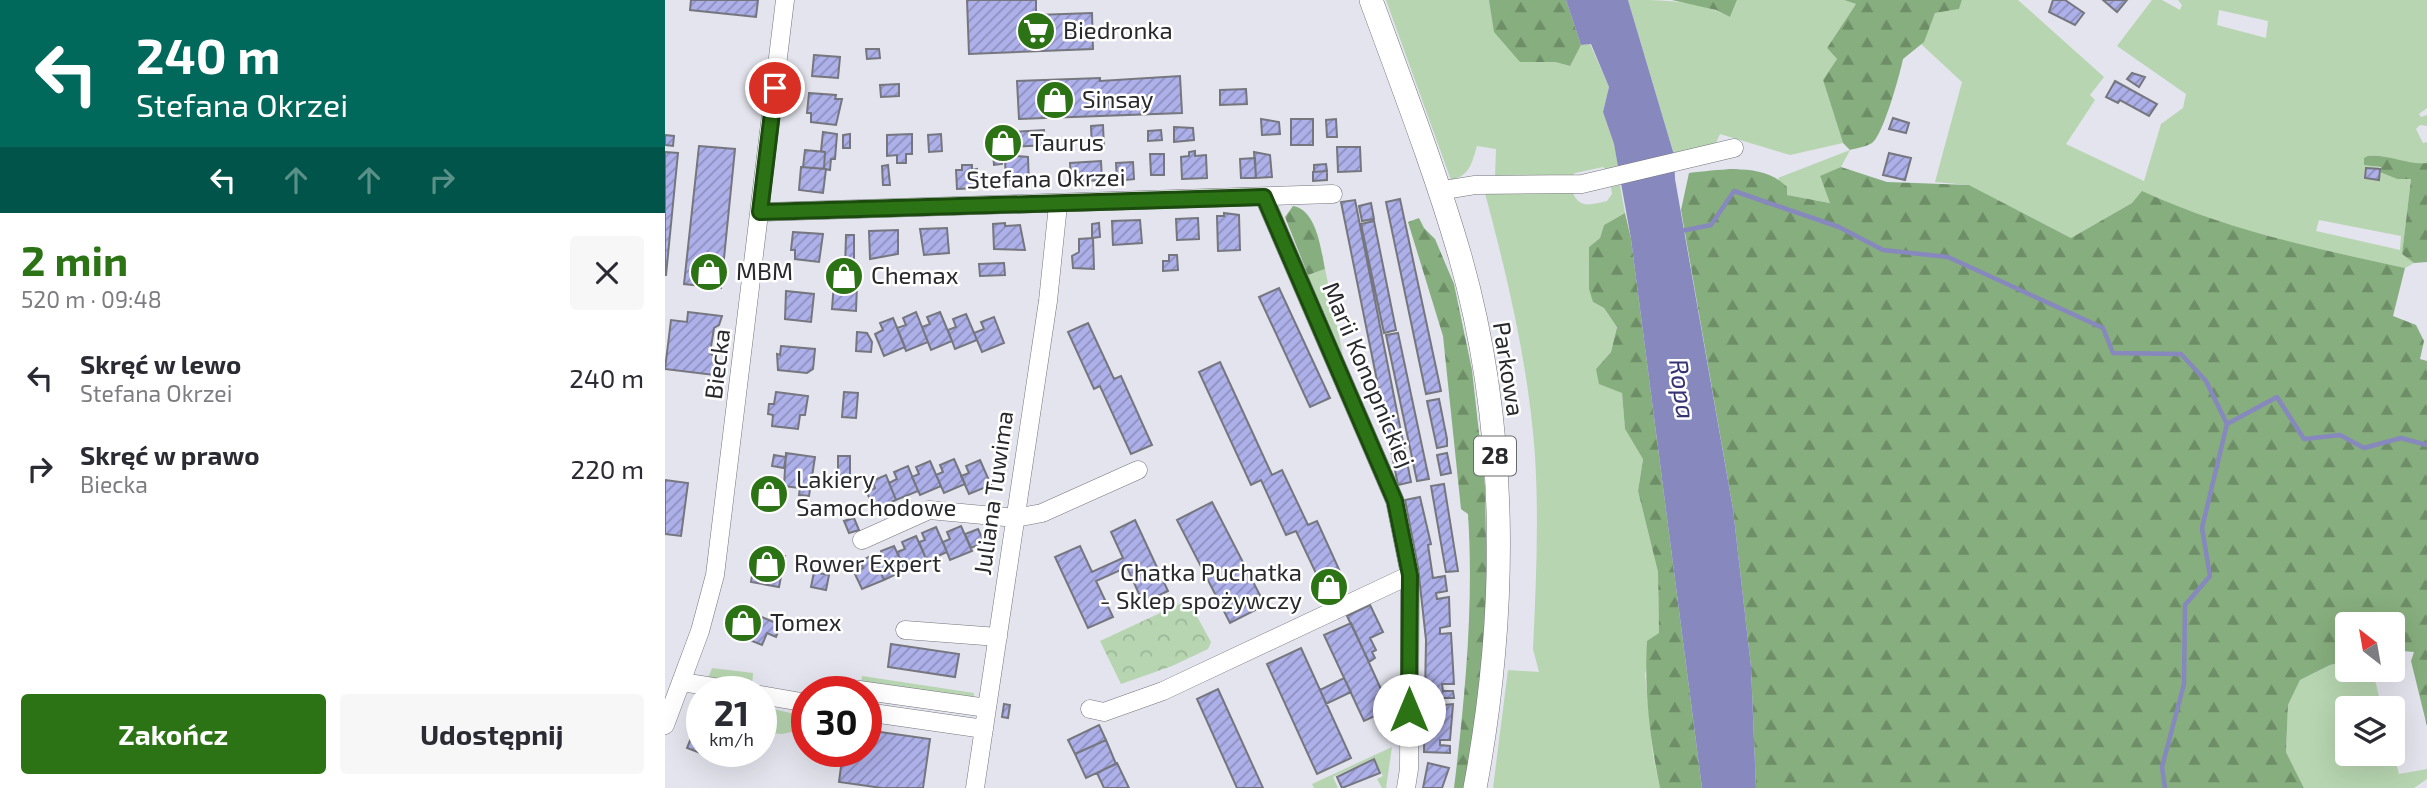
<!DOCTYPE html>
<html lang="pl">
<meta charset="utf-8">
<style>
body{margin:0;font-family:"Exo 2",sans-serif;background:#f7f7f7;color:#2b2b33;height:100vh;display:flex;flex-direction:column;font-size:26px;white-space:nowrap}
*{box-sizing:border-box;margin:0}
p{font-size:23px;color:#7c7c81}
.icon{flex:none;width:38px;height:38px;fill:none;stroke:currentColor;stroke-width:2;stroke-linecap:round;stroke-linejoin:round}
.map{position:relative;flex:1;overflow:hidden}
.side{display:flex;flex-direction:column;background:#fff;width:665px}
.side>*{flex:none}
.top-card{background:#00695c;color:#fff;overflow:hidden}
.needle{width:46px;rotate:329deg}
.controls{position:absolute;left:1670px;top:612px;display:grid;gap:14px}
.controls a{display:grid;place-items:center;width:70px;height:70px;border-radius:7px;background:#fff;box-shadow:0 7px 28px #0002;font-size:35px}
.speed{position:absolute;left:21px;top:676px;display:flex;gap:14px;font-size:35px;font-weight:700;text-align:center}
.speed>*{display:grid;place-content:center;width:91px;height:91px;border-radius:50%;background:#fff;box-shadow:0 7px 28px #0002;line-height:1}
.speed small{font-size:18px;font-weight:400}
.speed .limit{border:10px solid #d22;background:#fff;color:#111}
.pin{position:absolute;display:grid;place-items:center;width:60px;height:60px;color:#fff;margin:-30px;border:4px solid #fff;border-radius:50%;box-shadow:0 2px 7px #0007}
.me{position:absolute;width:77px;margin:-38px;rotate:0deg;stroke-linejoin:round;filter:drop-shadow(0 0 5px #0008)}
.turn{display:flex;align-items:center;gap:24px;height:147px;padding:0 21px;font-size:32px}
.turn .icon{width:91px;height:91px;stroke-width:2.5}
.turn b{display:block;font-size:49px;line-height:60px}
.lanes{display:flex;align-items:center;height:66px;padding:0 21px;background:#0003;justify-content:center;gap:35px;direction:ltr}
.lanes .off{opacity:.35}
.round{display:grid;place-items:center;flex:none;width:74px;height:74px;border-radius:7px;background:#f7f7f7}
.overview{display:flex;align-items:center;justify-content:space-between;height:119px;padding:0 21px}
h1{font-size:42px;font-weight:700;line-height:52px;color:#2b7315}
.button{display:flex;gap:14px;margin-top:auto;padding:14px 21px}
.button a{flex:1;height:80px;border-radius:7px;background:#2b7315;color:#fff;font-size:28px;font-weight:700;line-height:80px;text-align:center}
.button a+a{background:#f7f7f7;color:#2b2b33}
ul{padding:0;list-style:none}
li{display:flex;align-items:center;gap:21px;height:91px;padding:0 21px}
li div{flex:1}
li b{display:block;font-size:26px}
li em{font-style:normal}
main{display:flex;flex:1;min-height:0}
.map>svg:first-child{display:block}
.green{fill:#b7d5b0;fill-rule:evenodd}
.forest{fill:url(#forest-firs)}
.park{fill:url(#park-crowns)}
.water{fill:#8688be}
.lines{fill:none;stroke-linecap:round;stroke-linejoin:round}
.stream{stroke:#8688be;stroke-width:4.5}
.building{fill:url(#building-hatch);stroke:#75767e;stroke-width:2}
.minor-casing{stroke:#74757d;stroke-width:19}
.major-casing{stroke:#74757d;stroke-width:24}
.minor{stroke:#fff;stroke-width:18}
.major{stroke:#fff;stroke-width:23}
.route-casing{stroke:#1c4b0e;stroke-width:18}
.route{stroke:#2b7315;stroke-width:12}
.labels{text-anchor:middle;stroke-width:5;stroke-linejoin:round;paint-order:stroke}
.shield{fill:#fff;stroke:#68696b;stroke-width:2}
.shield-label{font-size:23px;font-weight:bold;fill:#28292c}
.poi-label{font-size:24px;fill:#28292c;stroke:#fff;text-anchor:start}
.street-label{font-size:24px;fill:#28292c;stroke:#fff}
.water-label{font-size:26px;font-style:italic;fill:#363375;stroke:#fff}
</style>
<main>
<section class="side">
<div class="top-card">
<div class="turn"><svg class="icon" aria-label="left" viewBox="0 0 24 24"><path d="M17 20v-9H6M10 6l-5 5 5 5"/></svg><div><b>240 m</b>Stefana Okrzei</div></div>
<div class="lanes"><svg class="icon" aria-label="left" viewBox="0 0 24 24"><path d="M17 20v-9H6M10 6l-5 5 5 5"/></svg><svg class="icon off" aria-label="ahead" viewBox="0 0 24 24"><path d="M12 20V5M6 11l6-6 6 6"/></svg><svg class="icon off" aria-label="ahead" viewBox="0 0 24 24"><path d="M12 20V5M6 11l6-6 6 6"/></svg><svg class="icon off" aria-label="right" viewBox="0 0 24 24"><path d="M7 20v-9h11M14 6l5 5-5 5"/></svg></div>
</div>
<div class="overview"><div><h1>2 min</h1><p>520 m · 09:48</p></div><a class="round"><svg class="icon" aria-label="close" viewBox="0 0 24 24"><path d="M6 6l12 12M18 6L6 18"/></svg></a></div>
<ul>
<li><svg class="icon" aria-label="left" viewBox="0 0 24 24"><path d="M17 20v-9H6M10 6l-5 5 5 5"/></svg><div><b>Skręć w lewo</b><p>Stefana Okrzei</p></div><em>240 m</em></li>
<li><svg class="icon" aria-label="right" viewBox="0 0 24 24"><path d="M7 20v-9h11M14 6l5 5-5 5"/></svg><div><b>Skręć w prawo</b><p>Biecka</p></div><em>220 m</em></li>
</ul>
<div class="button"><a>Zakończ</a><a>Udostępnij</a></div>
</section>
<div class="map">
<svg width="1762" height="788" viewBox="0 0 1762 788">
<defs>
<pattern id="forest-firs" width="22" height="20" patternUnits="userSpaceOnUse" patternTransform="scale(1.75)"><rect width="22" height="20" fill="#87ae7e"/><path d="M5 1l3.5 6h-7zM16 11l3.5 6h-7z" fill="#6e8e67"/></pattern>
<pattern id="park-crowns" width="20" height="18" patternUnits="userSpaceOnUse" patternTransform="scale(1.75)"><rect width="20" height="18" fill="#b7d5b0"/><path d="M2 6a3 3 0 1 1 6 0M12 15a3 3 0 1 1 6 0" fill="none" stroke="#9db798"/></pattern>
<pattern id="building-hatch" width="6" height="6" patternUnits="userSpaceOnUse" patternTransform="scale(1.75)"><rect width="6" height="6" fill="#adb0e9"/><path d="M-1 1l2-2M0 6l6-6M5 7l2-2" fill="none" stroke="#8d8fbd"/></pattern>
</defs>
<rect width="100%" height="100%" fill="#e3e4ed"/>
<!-- green -->
<path class="green" d="M721,0H824L855,62H890L904,66L916,45L925,44L944,87L938,112L949,144L954,170L942,171L938,167L910,173L904,179L830,178L831,149L812,146C807,162 805,176 786,180Z
M963,0C998,0 1033,0 1065,17L1072,0H1179L1191,4L1162,48L1172,59L1158,80L1178,143L1125,155L1055,134L1050,145L1009,155Z
M1297,0H1353L1439,77L1425,95L1430,100L1401,144L1479,181L1496,124L1518,108L1521,94L1452,46L1487,0H1497L1515,10L1517,5L1513,0H1762V108L1754,114L1756,117L1762,115V126L1755,125L1751,129L1758,143L1762,142V163C1740,166 1725,154 1703,156L1708,166L1716,168V172L1732,179H1746L1737,254L1749,263L1740,268C1649,248 1562,230 1477,192L1467,203L1406,238L1304,185L1270,182L1297,82L1256,44L1270,13L1294,9ZM1554,10L1603,21L1601,38L1552,25ZM1654,220L1736,236L1735,250L1651,231Z
M1185,150L1176,167L1155,177L1166,203L1121,195L1113,178Z
M955,185L960,213L939,225L935,238L924,247L928,302L939,308L952,326L946,352L931,369L957,393L960,429L978,458L973,491L993,572L994,633L980,674L988,755L995,788H828L843,670L874,672L868,649C871,585 874,520 870,456C864,368 843,279 820,193L907,191C914,209 925,205 942,201L947,194L946,187Z
M660,269L678,355L643,275Z
M1682,661V670H1711L1708,672L1717,709H1682V754H1727V748L1734,774L1762,769V779L1749,788H1639L1621,752L1623,705L1635,680L1665,665Z
M47,668L88,673L87,687L42,681Z
M197,676L309,693L308,701L196,684Z
M96,706L142,717V729L117,734L96,732Z
M727,747L721,788H717L712,779L718,776L709,758L668,777L673,788H649L647,784Z"/>
<!-- forest -->
<path class="forest" d="M824,0H901L916,45L905,66L890,62H855L829,32Z
M1007,0H1072L1065,17L1051,10Z
M1179,0H1297L1294,9L1270,13L1259,42L1238,59C1235,74 1218,136 1207,143C1201,147 1191,148 1185,150L1178,143L1158,80L1172,59L1162,48L1191,4Z
M1703,156C1725,154 1740,165 1762,163V262L1749,263L1737,254L1746,179H1732L1715,172L1716,167L1699,165V158Z
M1176,167L1222,182L1304,185L1406,238L1467,203L1477,191C1562,230 1649,248 1740,268L1728,316L1751,325L1759,341L1755,359L1762,361V726L1746,661L1749,652L1727,650V625H1682V661L1665,665L1635,680L1623,705L1621,752L1639,788H1091L1086,667L1068,509L1016,210L1024,173C1055,170 1098,162 1122,187V195L1165,203L1155,176Z
M628,206C652,210 656,250 660,269L643,275L620,217Z
M960,213L966,239L1037,788H995C985,740 979,690 982,641L994,633L993,572L973,491L978,459L960,429L957,393L934,384L931,369L946,352L952,327L939,308L928,302L924,289V247L935,238L939,225Z
M754,218L759,228L770,239L789,284L807,370L820,487L822,594L816,680L799,788H789C800,698 809,605 803,514L796,509L778,336L743,222Z"/>
<!-- park -->
<path class="park" d="M523,600L546,642L543,649L507,666L456,684L435,641Z"/>
<!-- water -->
<path class="water" d="M901,0H963L1009,155L1010,179L1068,509L1086,667L1091,788H1037L966,239L949,144L938,112L944,87L926,44L916,45Z"/>
<g class="lines">
<!-- stream -->
<path class="stream" d="M1016,231L1046,225L1069,191L1174,227L1218,250L1283,257L1438,328L1448,353L1516,354L1541,381L1562,424L1612,397L1639,439L1675,435L1699,448L1736,438L1762,445
M1500,788L1497,767L1519,684L1520,605L1545,576L1537,528L1562,424"/>
</g>
<!-- building -->
<path class="building" d="M26,0H93L91,17L25,10Z
M302,0H371V15L427,13L428,49L304,54Z
M1388,0H1400L1419,13L1410,25L1384,12Z
M1438,0H1462L1452,12Z
M201,49H214L215,58L202,59Z
M149,55L175,57L173,78L147,76Z
M1467,73L1480,77L1474,87L1462,79Z
M515,76L517,113L354,119L352,81L435,78V81Z
M1450,81L1492,104L1484,116L1455,100L1453,103L1441,97Z
M234,84V96L216,97L215,85Z
M581,89L582,104L555,105V90Z
M144,93L171,95L170,99H177L171,125L146,122V113H142Z
M1228,118L1244,123L1241,133L1224,129Z
M596,119L614,122L615,134L597,135Z
M626,119H648V145H626Z
M671,119L672,137H662L661,120Z
M438,125L439,148L427,149L426,126Z
M509,127L528,128L529,140L509,142Z
M379,130L380,145L347,147L346,132Z
M496,130L497,140L483,141V131Z
M332,131H343L344,151L333,152Z
M158,132L172,134L170,159H166L165,170L159,169L160,152L156,151Z
M185,134V148H178V135Z
M247,134V154H241V163H232V155L222,156V135Z
M276,134L277,151L264,152L263,135Z
M0,135L9,136L8,146L0,145Z
M34,146L70,149L56,288L19,284Z
M672,147H695L696,171L673,172Z
M140,150L160,152L159,169L138,167Z
M530,151V156L541,155L542,178L517,179L516,157L524,156V152Z
M0,152L13,153L1,275H0Z
M328,152H336L337,164L329,165Z
M589,152L605,155L607,177L591,178Z
M1224,153L1246,158L1240,180L1218,175Z
M485,154H499V175H486Z
M352,156L363,157L364,185H341L340,158Z
M590,158L591,178H576L575,159Z
M436,161L437,180L406,182L405,163Z
M468,162L469,179L452,181L451,163Z
M661,164L662,171L649,172V165Z
M223,165L225,185H218L217,166Z
M297,165H307V170L312,169L313,188L292,189L291,170H297Z
M136,167L161,169L158,193L134,190Z
M1701,168L1715,169L1714,180L1700,178Z
M662,171V180L648,181V172Z
M735,199L776,391L761,394L721,202Z
M690,200L746,482L733,485L676,202Z
M706,203L709,219L697,221L694,206Z
M559,213L574,215L575,250L553,251L552,216H559Z
M533,218L534,239L512,240L511,219Z
M475,220L477,243L448,245L447,221Z
M709,221L731,330L719,333L696,224Z
M340,223V226L355,225L360,250L329,249L328,224Z
M434,223L435,237L427,238V224Z
M282,228L284,253L259,255L255,229Z
M233,230V254L205,259L204,231Z
M128,232L158,234L154,262L130,259V250H126Z
M181,235H189V269H180Z
M428,238L429,269L408,268L407,256L414,252V239Z
M504,255H512L513,270L498,271V261H504Z
M339,263L340,275L315,276L314,264Z
M180,269H190L192,285L173,283V274Z
M169,283L192,285L191,311L167,309Z
M614,288L665,398L645,407L594,297Z
M121,291L149,294L146,322L120,319Z
M23,312L57,316L54,325L49,328L45,353L51,358L49,375L0,369L6,320L22,322Z
M251,312L263,342L241,351L232,328L241,325L238,318Z
M275,312L287,341L266,350L257,327L265,324L262,317Z
M301,314L312,340L290,349L283,330L291,327L288,319Z
M329,317L339,343L317,352L309,333L319,329L316,322Z
M228,318L240,347L219,356L210,334L218,330L215,323Z
M423,323L449,379L456,376L487,445L466,454L435,386L429,389L403,332Z
M192,332L202,333L207,342L206,352L191,351Z
M733,333L764,479L752,481L721,335Z
M116,346L150,349L148,369L142,373L113,370L112,354L115,355Z
M555,362L607,475L617,470L643,525L652,521L677,576L657,586L631,531L621,535L596,480L586,485L534,372Z
M111,392L143,396L140,415H135L133,429L107,426L108,415L103,414L104,404H109Z
M179,392L193,393L191,418L177,417Z
M774,399L782,439V446L772,448L762,401Z
M121,453L150,457L144,496L134,495L135,488L119,486Z
M782,453L786,473L776,475L772,455Z
M109,455L121,457L119,468L107,466Z
M173,456H185V478H173Z
M289,459L300,484L279,493L271,475L278,472L275,465Z
M315,460L326,485L304,494L296,476L304,473L301,466Z
M265,461L276,486L255,495L247,477L254,474L251,467Z
M243,466L253,491L231,500L224,483L232,479L229,472Z
M221,475L231,500L209,510L202,492L210,488L207,481Z
M0,480L23,483L16,536L0,534Z
M779,484L793,571L781,572L766,486Z
M99,485L119,487L117,502L97,500Z
M755,497L766,544L763,545L768,578L780,576L782,591L771,593L772,599L784,597L785,626L775,628V634L786,633L789,684H777L778,691H788L789,698H778V705L788,704L785,740H775V745L785,746V753L759,752L761,640L753,567L740,500Z
M547,502L600,605L565,623L512,520Z
M189,518L194,530L184,533L179,521Z
M470,520L503,591L478,603L462,567L431,581L448,617L423,628L390,557L415,546L427,572L458,558L446,532Z
M296,526L307,551L285,560L278,542L285,539L282,532Z
M271,527L282,552L262,561L254,542L260,540L257,533Z
M313,529L319,542L306,548L300,534Z
M251,536L262,561L240,570L232,552L240,549L237,542Z
M229,546L240,570L219,580L211,562L219,559L216,551Z
M96,551L120,556L114,587L86,582L90,557L95,558Z
M208,555L219,580L197,589L189,572L198,568L195,561Z
M149,572L164,575L161,590L146,587Z
M667,581L671,588L658,594L655,586Z
M705,605L718,632L705,638L711,650L707,652L710,658L704,662L682,616Z
M77,609L116,625L111,637L102,633L97,645L67,633Z
M686,623L725,709L699,721L659,635Z
M226,644L294,654L290,677L223,667Z
M636,648L686,758L652,774L602,664Z
M679,678L686,692L661,704L655,690Z
M553,689L598,788H572L532,699Z
M339,704L345,705L343,718L337,717Z
M33,721L37,723V751H45L43,756L22,748Z
M96,725L109,727L108,734L96,732Z
M434,725L441,740L410,754L403,740Z
M201,730L265,739L258,788H217L174,782L178,751H201Z
M441,740L451,764L421,778L410,754Z
M709,759L715,773L677,788L672,777Z
M452,763L464,788H439L432,773Z
M763,763L784,768L777,788H758Z"/>
<g class="lines">
<defs>
<path id="minor" d="M773,191L810,185L917,184L1069,148
M599,197L730,501L745,575L744,769L741,788
M95,212L668,194
M197,540L264,510L351,518L377,513L473,470
M240,630L333,637
M17,682L73,691
M172,691L173,687L322,708
M96,695L142,703
M425,709L439,712L498,691L745,575
M201,712L319,729
M0,725L35,631L50,575L120,0
M310,788L383,301L393,205"/>
<path id="major" d="M706,0C737,85 770,170 795,256C844,429 843,613 810,788"/>
</defs>
<!-- minor casing -->
<use href="#minor" class="minor-casing"/>
<!-- major casing -->
<use href="#major" class="major-casing"/>
<!-- minor -->
<use href="#minor" class="minor"/>
<!-- major -->
<use href="#major" class="major"/>
</g>
<g class="lines">
<defs>
<path id="route" d="M110,88L95,212L599,197L730,501L745,575L744,710"/>
</defs>
<!-- route casing -->
<use href="#route" class="route-casing"/>
<!-- route -->
<use href="#route" class="route"/>
</g>
<!-- icons -->
<defs>
<symbol id="supermarket-disc" viewBox="-11 -11 22 22"><circle r="9.5" fill="#2b7315" stroke="#fff"/><path d="M-6-5.5h2.5l.6 2H6L4.5 2H-2.5L-4.4-4H-6ZM-1.5 3.2a1.3 1.3 0 1 0 .1 0ZM3 3.2a1.3 1.3 0 1 0 .1 0Z" fill="#fff"/></symbol>
<symbol id="shop-disc" viewBox="-11 -11 22 22"><circle r="9.5" fill="#2b7315" stroke="#fff"/><path d="M-5-2.5h2.3a2.7 3.5 0 0 1 5.4 0H5L5.5 6h-11ZM-1.5-2.5h3a1.5 2.3 0 0 0-3 0Z" fill="#fff"/></symbol>
</defs>
<g fill-rule="evenodd">
<use href="#supermarket-disc" x="349" y="9" width="44" height="44"/>
<use href="#shop-disc" x="368" y="78" width="44" height="44"/>
<use href="#shop-disc" x="316" y="121" width="44" height="44"/>
<use href="#shop-disc" x="22" y="250" width="44" height="44"/>
<use href="#shop-disc" x="157" y="254" width="44" height="44"/>
<use href="#shop-disc" x="82" y="472" width="44" height="44"/>
<use href="#shop-disc" x="80" y="542" width="44" height="44"/>
<use href="#shop-disc" x="642" y="565" width="44" height="44"/>
<use href="#shop-disc" x="56" y="601" width="44" height="44"/>
</g>
<g class="labels">
<!-- shield labels -->
<rect class="shield" x="809" y="436.5" width="42" height="39" rx="5"/>
<g class="shield-label">
<text x="830" y="464">28</text>
</g>
<!-- poi labels -->
<g class="poi-label">
<text x="398" y="39">Biedronka</text>
<text x="417" y="108">Sinsay</text>
<text x="365" y="151">Taurus</text>
<text x="71" y="280">MBM</text>
<text x="206" y="284">Chemax</text>
<text x="131" y="488">Lakiery<tspan x="131" dy="28">Samochodowe</tspan></text>
<text x="129" y="572">Rower Expert</text>
<text x="637" y="581" text-anchor="end">Chatka Puchatka<tspan x="637" dy="28">- Sklep spożywczy</tspan></text>
<text x="105" y="631">Tomex</text>
</g>
<!-- street labels -->
<g class="street-label">
<text transform="translate(381 179) rotate(-1)" y="8">Stefana Okrzei</text>
<text transform="translate(53 364) rotate(-83)" y="8">Biecka</text>
<text transform="translate(843 369) rotate(81)" y="8">Parkowa</text>
<text transform="translate(703 375) rotate(67)" y="8">Marii Konopnickiej</text>
<text transform="translate(329 493) rotate(-82)" y="8">Juliana Tuwima</text>
</g>
<!-- water labels -->
<g class="water-label">
<text transform="translate(1017 389) rotate(82)" y="9">Ropa</text>
</g>
</g>
</svg>
<div class="controls">
<a><svg class="needle" viewBox="-14 -14 28 28"><path d="M0-13l5 13h-10z" fill="#e53935"/><path d="M0 13l5-13h-10z" fill="#7c7c81"/></svg></a>
<a><svg class="icon" aria-label="layers" viewBox="0 0 24 24"><path d="M12 4l9 5-9 5-9-5zM3 14l9 5 9-5"/></svg></a>
</div>
<div class="speed"><div>21<small>km/h</small></div><div class="limit">30</div></div>
<div class="pin" style="left:110px;top:88px;background:#d93025"><svg class="icon" aria-label="arrive" viewBox="0 0 24 24"><path d="M6 21V4h12l-3 4 3 4H6"/></svg></div>
<svg class="me" style="left:744px;top:710px" viewBox="-20 -20 40 40"><circle r="19" fill="#fff"/><path d="M0-13L10 11 0 6-10 11z" fill="#2b7315"/></svg>
</div>
</main>
